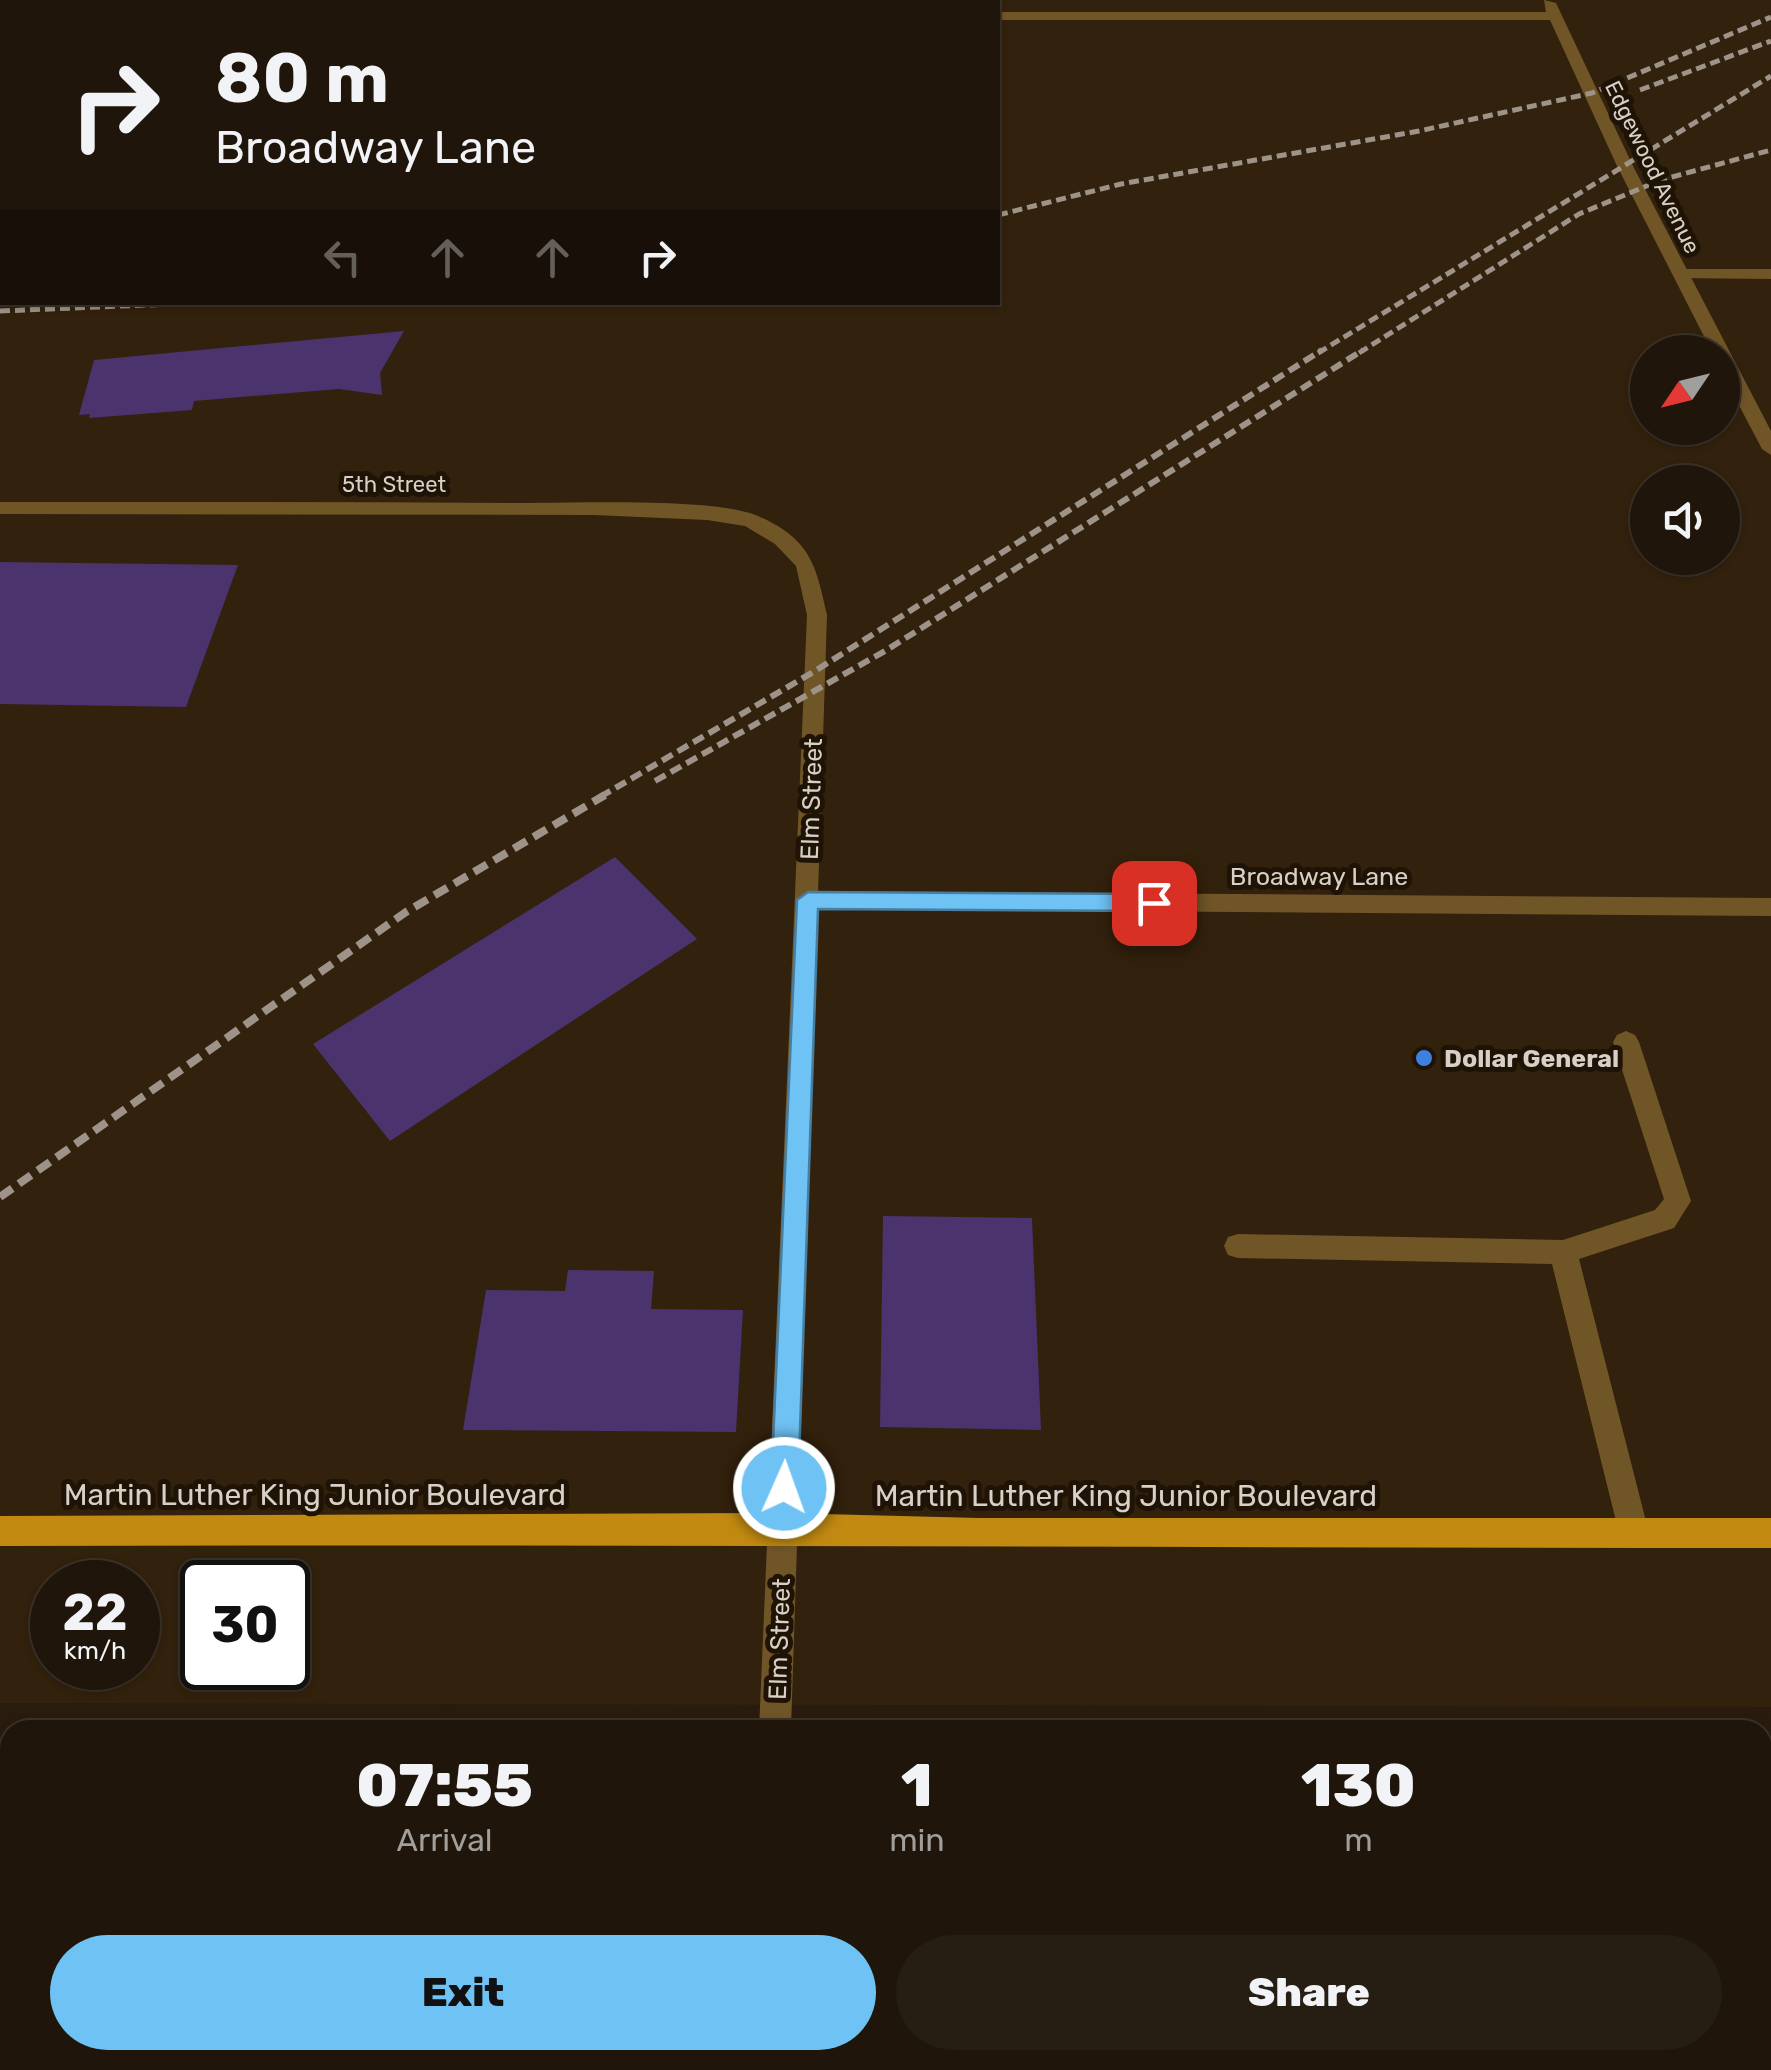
<!DOCTYPE html>
<style>
body{margin:0;font-family:Rubik,sans-serif;background:#271e13;color:#f1f3f6;height:100vh;display:flex;flex-direction:column;font-size:38px;white-space:nowrap}
*{box-sizing:border-box;margin:0}
p{font-size:32px;color:#a19f9c}
.icon{flex:none;width:55px;height:55px;fill:none;stroke:currentColor;stroke-width:2;stroke-linecap:round;stroke-linejoin:round}
.map{position:relative;flex:1;overflow:hidden}
.panel{position:absolute;left:0px;top:1720px;width:1772px;height:350px;display:flex;flex-direction:column;background:#1f150a;border-radius:30px 30px 0 0;box-shadow:0 2px 8px #0004,0 0 0 2px #3c342b}
.panel>*{flex:none}
.banner{position:absolute;left:0px;top:0px;width:1000px;height:305px;box-shadow:0 2px 8px #0004,0 0 0 2px #3c342b;background:#1f150a;color:#f1f3f6;overflow:hidden}
.needle{width:65px;rotate:235deg}
.buttons{position:absolute;left:1630px;top:335px;display:grid;gap:20px}
.buttons a{display:grid;place-items:center;width:110px;height:110px;border-radius:50%;background:#1f150a;box-shadow:0 2px 8px #0004,0 0 0 2px #3c342b;font-size:50px}
.speed{position:absolute;left:30px;top:1560px;display:flex;gap:20px;font-size:50px;font-weight:700;text-align:center}
.speed>*{display:grid;place-content:center;width:130px;height:130px;border-radius:50%;background:#1f150a;box-shadow:0 2px 8px #0004,0 0 0 2px #3c342b;line-height:1}
.speed small{font-size:25px;font-weight:400}
.speed .limit{border:5px solid #111;border-radius:15px;background:#fff;color:#111}
.pin{position:absolute;display:grid;place-items:center;width:85px;height:85px;color:#fff;margin:-42px;border-radius:20px;box-shadow:0 5px 15px #0006}
.me{position:absolute;width:110px;margin:-55px;rotate:2deg;stroke-linejoin:round;filter:drop-shadow(0 0 8px #0008)}
.turn{display:flex;align-items:center;gap:35px;height:210px;padding:0 50px;font-size:45px}
.turn .icon{width:130px;height:130px;stroke-width:2.5}
.turn b{display:block;font-size:70px;line-height:85px}
.lanes{display:flex;align-items:center;height:95px;padding:0 50px;background:#0003;justify-content:center;gap:50px;direction:ltr}
.lanes .off{opacity:.35}
.eta{display:flex;justify-content:space-evenly;align-items:center;height:170px;text-align:center}
.eta b{font-size:60px;font-weight:800;line-height:70px}
.cta{display:flex;gap:20px;margin-top:auto;padding:20px 50px}
.cta a{flex:1;height:115px;border-radius:60px;background:#6fc2f4;color:#111;font-size:40px;font-weight:800;line-height:115px;text-align:center}
.cta a+a{background:#271e13;color:#f1f3f6}
.map>svg:first-child{display:block}
.built{fill:#32210c;fill-rule:evenodd}
.building{fill:#4b336e}
.lines{fill:none;stroke-linecap:round;stroke-linejoin:round}
.service{fill:#705527;fill-rule:evenodd}
.minor{fill:#705527;fill-rule:evenodd}
.primary{fill:#c38a11;fill-rule:evenodd}
.rail-far2{stroke:#9d9388;stroke-width:5;stroke-dasharray:10 5;stroke-linecap:butt}
.rail-far1{stroke:#9d9388;stroke-width:6;stroke-dasharray:12 6;stroke-linecap:butt}
.rail{stroke:#9d9388;stroke-width:8;stroke-dasharray:15 8;stroke-linecap:butt}
.route{fill:#6fc2f4;stroke:#487e9f;stroke-width:2.5}
.shop-dot{fill:#3f7fe0;stroke:#1f1306;stroke-width:4}
.labels{text-anchor:middle;stroke-width:10;stroke-linejoin:round;paint-order:stroke}
.far-street-label{font-size:22px;fill:#d8d0c6;stroke:#1f1306}
.street-label{font-size:25px;fill:#d8d0c6;stroke:#1f1306}
.poi-label{font-size:25px;font-weight:bold;fill:#d8d0c6;stroke:#1f1306;text-anchor:start}
.near-street-label{font-size:30px;fill:#d8d0c6;stroke:#1f1306}
</style>
<div class="map">
<svg width="1771" height="2070" viewBox="0 0 1771 2070">
<rect width="100%" height="100%" fill="#291c0e"/>
<!-- built -->
<path class="built" d="M0,0H1771V1707L0,1703ZM2,2H998V302H2ZM1648,352H1722V428H1648ZM1648,482H1722V558H1648ZM52,1582H138V1668H52ZM202,1582H288V1668H202Z"/>
<!-- building -->
<path class="building" d="M404,331L380,373L382,395L339,389L194,401L192,410L89,418L90,414L79,415L94,360Z
M0,562L238,565L186,707L0,704Z
M615,857L697,939L390,1141L313,1044Z
M883,1216L1032,1218L1041,1430L880,1427Z
M568,1270L654,1271L651,1309L743,1310L736,1432L463,1430L486,1290L565,1291Z"/>
<g class="lines">
<!-- service -->
<path class="service" d="M565,0H579V2H565Z
M1681,269H1771V279L1675,278V270Z
M808,891L1771,898V916L808,909L800,907L796,900L800,893Z
M1626,1031L1635,1035L1639,1042L1691,1201L1674,1228L1579,1259L1649,1533L1645,1544L1634,1548L1623,1544L1619,1533L1552,1264L1238,1258L1228,1255L1224,1246L1228,1237L1238,1234L1563,1240L1655,1210L1664,1199L1613,1042L1617,1035Z"/>
<!-- minor -->
<path class="minor" d="M847,0H861V2H847Z
M1544,0L1556,3L1633,166L1771,431V455L1762,449L1722,373V352H1712L1617,166L1550,20H998V12H1546Z
M0,6H2V14H0Z
M0,502C177,502 354,502 531,503C581,503 717,498 758,516C810,539 816,564 827,615L791,1730H759L807,615L796,566L775,544L745,526L707,520L594,515L0,514Z
M745,2060H781V2070H745Z"/>
<!-- primary -->
<path class="primary" d="M783,1513L979,1518H1771V1548C1181,1548 590,1544 0,1546V1516Z"/>
<!-- rail-far2 -->
<path class="rail-far2" d="M1640,90L1771,41
M998,215L1121,184L1419,131L1592,93L1771,17
M0,311L221,302
M1318,353L1771,76
M1359,353L1579,214L1661,180L1771,150"/>
<!-- rail-far1 -->
<path class="rail-far1" d="M655,781L885,651L1363,350
M600,797L815,671L1322,350"/>
<!-- rail -->
<path class="rail" d="M0,1197L406,912L605,795"/>
</g>
<!-- route -->
<path class="route" d="M808,892L1154,894L1165,903L1154,911L818,909L798,1488L794,1498L784,1502L775,1498L771,1488L797,900Z"/>
<!-- markers -->
<circle class="shop-dot" cx="1424" cy="1058" r="10"/>
<g class="labels">
<!-- far-street labels -->
<g class="far-street-label">
<text transform="translate(1653 167) rotate(64)" y="8">Edgewood Avenue</text>
<text x="394" y="492">5th Street</text>
</g>
<!-- street labels -->
<g class="street-label">
<text transform="translate(811 799) rotate(-88)" y="9">Elm Street</text>
<text x="1319" y="885">Broadway Lane</text>
<text transform="translate(779 1639) rotate(-88)" y="9">Elm Street</text>
</g>
<!-- poi labels -->
<g class="poi-label">
<text x="1444" y="1067">Dollar General</text>
</g>
<!-- near-street labels -->
<g class="near-street-label">
<text x="315" y="1505">Martin Luther King Junior Boulevard</text>
<text x="1126" y="1506">Martin Luther King Junior Boulevard</text>
</g>
</g>
</svg>
<div class="buttons">
<a><svg class="needle" viewBox="-14 -14 28 28"><path d="M0-13l5 13h-10z" fill="#e53935"/><path d="M0 13l5-13h-10z" fill="#a19f9c"/></svg></a>
<a><svg class="icon" aria-label="sound" viewBox="0 0 24 24"><path d="M4 9h4l5-4v14l-5-4H4zM17 9q2 3 0 6"/></svg></a>
</div>
<div class="speed"><div>22<small>km/h</small></div><div class="limit">30</div></div>
<div class="pin" style="left:1154px;top:903px;background:#d93025"><svg class="icon" aria-label="arrive" viewBox="0 0 24 24"><path d="M6 21V4h12l-3 4 3 4H6"/></svg></div>
<svg class="me" style="left:784px;top:1488px" viewBox="-20 -20 40 40"><circle r="17" fill="#6fc2f4" stroke="#fff" stroke-width="3"/><path d="M0-11L8 9 0 5-8 9z" fill="#fff"/></svg>
<div class="banner">
<div class="turn"><svg class="icon" aria-label="right" viewBox="0 0 24 24"><path d="M7 20v-9h11M14 6l5 5-5 5"/></svg><div><b>80 m</b>Broadway Lane</div></div>
<div class="lanes"><svg class="icon off" aria-label="left" viewBox="0 0 24 24"><path d="M17 20v-9H6M10 6l-5 5 5 5"/></svg><svg class="icon off" aria-label="ahead" viewBox="0 0 24 24"><path d="M12 20V5M6 11l6-6 6 6"/></svg><svg class="icon off" aria-label="ahead" viewBox="0 0 24 24"><path d="M12 20V5M6 11l6-6 6 6"/></svg><svg class="icon" aria-label="right" viewBox="0 0 24 24"><path d="M7 20v-9h11M14 6l5 5-5 5"/></svg></div>
</div>
<section class="panel">
<div class="eta">
<div><b>07:55</b><p>Arrival</p></div>
<div><b>1</b><p>min</p></div>
<div><b>130</b><p>m</p></div>
</div>
<div class="cta"><a>Exit</a><a>Share</a></div>
</section>
</div>
